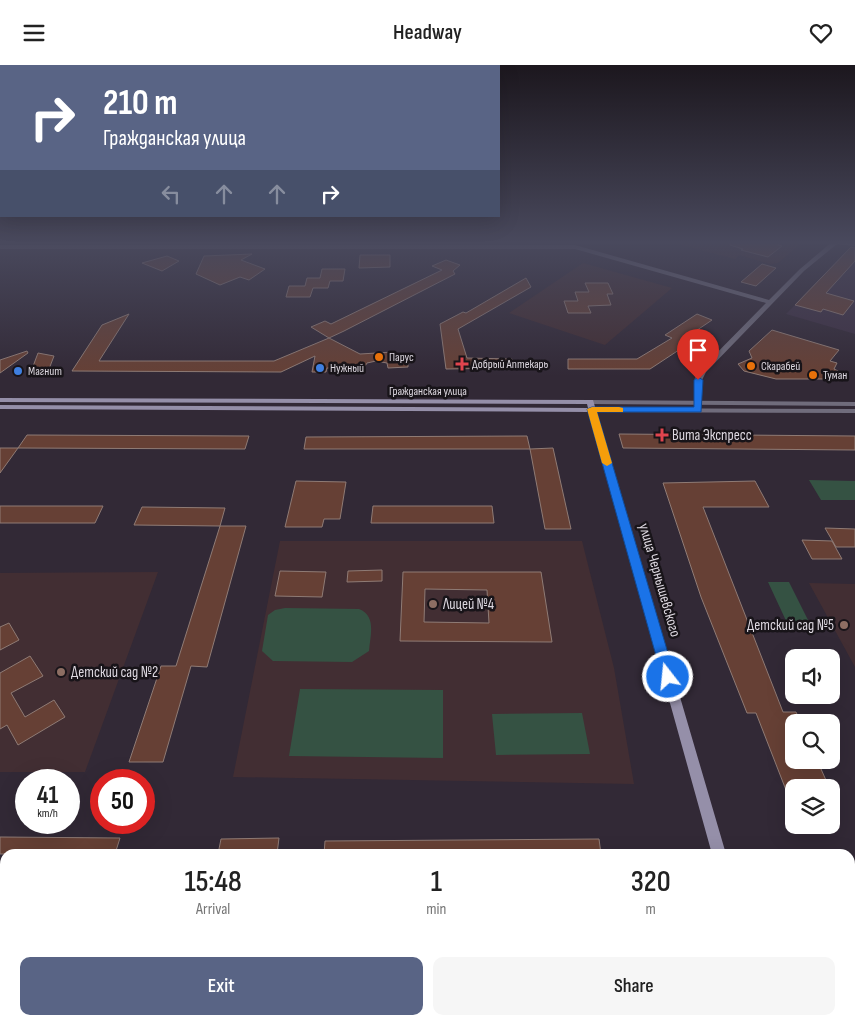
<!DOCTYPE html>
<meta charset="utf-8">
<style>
body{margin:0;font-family:"Sofia Sans Condensed",sans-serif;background:#f6f6f6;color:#222;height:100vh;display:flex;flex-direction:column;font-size:19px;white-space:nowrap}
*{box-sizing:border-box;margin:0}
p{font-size:16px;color:#767676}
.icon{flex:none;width:28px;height:28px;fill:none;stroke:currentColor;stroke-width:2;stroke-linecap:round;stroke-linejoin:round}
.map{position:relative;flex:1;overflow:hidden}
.side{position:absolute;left:0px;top:784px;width:855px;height:176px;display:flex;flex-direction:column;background:#fff;border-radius:15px 15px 0 0;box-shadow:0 5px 20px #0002}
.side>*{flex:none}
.hud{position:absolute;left:0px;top:0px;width:500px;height:152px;box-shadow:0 5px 20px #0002;background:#596485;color:#fff;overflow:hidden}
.controls{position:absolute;left:785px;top:584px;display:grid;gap:10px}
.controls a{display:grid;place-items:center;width:55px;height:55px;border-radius:10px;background:#fff;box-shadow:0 5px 20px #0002;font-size:25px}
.speed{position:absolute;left:15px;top:704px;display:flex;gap:10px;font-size:25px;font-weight:700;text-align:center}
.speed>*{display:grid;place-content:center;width:65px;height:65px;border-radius:50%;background:#fff;box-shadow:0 5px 20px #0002;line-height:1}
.speed small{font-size:12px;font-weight:400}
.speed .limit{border:8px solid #d22;background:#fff;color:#111}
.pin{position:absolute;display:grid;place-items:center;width:42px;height:42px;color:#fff;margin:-51px -21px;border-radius:50% 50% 50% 0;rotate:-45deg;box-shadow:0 0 5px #0007}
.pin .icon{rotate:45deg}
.me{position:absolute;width:55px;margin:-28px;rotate:344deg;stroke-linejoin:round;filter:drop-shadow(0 0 4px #0008)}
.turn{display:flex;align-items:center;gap:18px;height:105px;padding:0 20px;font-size:22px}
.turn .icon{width:65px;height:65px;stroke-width:2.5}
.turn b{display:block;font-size:35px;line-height:42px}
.lanes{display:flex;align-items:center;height:48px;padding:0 20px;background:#0003;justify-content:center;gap:25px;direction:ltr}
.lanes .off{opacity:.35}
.eta{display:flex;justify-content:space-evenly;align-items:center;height:85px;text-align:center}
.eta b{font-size:30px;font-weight:600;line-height:35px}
.button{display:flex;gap:10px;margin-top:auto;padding:10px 20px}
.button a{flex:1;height:58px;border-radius:10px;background:#596485;color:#fff;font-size:20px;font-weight:600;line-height:58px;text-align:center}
.button a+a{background:#f6f6f6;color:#222}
header{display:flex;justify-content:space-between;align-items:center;height:65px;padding:0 20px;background:#fff;font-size:22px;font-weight:600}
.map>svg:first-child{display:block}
.built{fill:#3d3043}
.education{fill:#422e33}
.green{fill:#355243}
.building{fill:#664035;stroke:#8f7b75;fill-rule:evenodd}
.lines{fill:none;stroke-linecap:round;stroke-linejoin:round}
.minor{fill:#706c7c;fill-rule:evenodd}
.tertiary{fill:#706c7c;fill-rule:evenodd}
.secondary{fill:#958fa9;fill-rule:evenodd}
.route{fill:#1a73e8;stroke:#114b97}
.slow{fill:#f59e0b}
.food-dot{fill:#e8710a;stroke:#181419;stroke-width:2}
.health-dot{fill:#e0444e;stroke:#181419;stroke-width:2}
.shop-dot{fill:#3f7fe0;stroke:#181419;stroke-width:2}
.education-dot{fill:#8d6e63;stroke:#181419;stroke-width:2}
.labels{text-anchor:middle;stroke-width:5;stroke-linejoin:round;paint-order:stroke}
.far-poi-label{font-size:12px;fill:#ddd8e0;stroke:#181419;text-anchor:start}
.far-street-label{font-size:12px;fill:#ddd8e0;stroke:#181419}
.poi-label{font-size:15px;fill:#ddd8e0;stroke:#181419;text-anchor:start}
.street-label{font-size:15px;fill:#ddd8e0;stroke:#181419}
</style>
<header><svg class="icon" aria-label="menu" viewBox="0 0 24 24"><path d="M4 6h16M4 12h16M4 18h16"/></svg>Headway<svg class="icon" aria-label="heart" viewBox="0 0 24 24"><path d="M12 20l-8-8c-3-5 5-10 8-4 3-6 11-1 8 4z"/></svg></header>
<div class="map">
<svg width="855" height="959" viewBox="0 0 855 959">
<rect width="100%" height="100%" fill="#322936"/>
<!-- built -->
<path class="built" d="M855,183V269L786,249L837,198Z"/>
<!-- education -->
<path class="education" d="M665,176H804L778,198L770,199L739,190L735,194Z
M583,198L672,223L605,280L509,248Z
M280,476H582L614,603L634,719L233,712Z
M158,507L85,707H0V508Z
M809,518L855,519V602Z
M181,955H538V959H180Z"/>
<!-- green -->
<path class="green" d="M809,415L855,416V435H821Z
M768,517H789L811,561L788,560Z
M285,543L359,544C377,551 370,571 369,586L352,597L273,596L262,586L268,550L275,545Z
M300,624L443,625V693L289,691Z
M582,648L590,689L496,690L492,649Z"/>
<!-- building -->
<path class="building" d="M730,176H783L778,180L782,181L768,192L741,185L743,184L730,180Z
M851,182L855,183V196L826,228L854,236L843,250L823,244L821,247L795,240Z
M252,189L241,195L265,204L249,215L240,212L220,220L196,209L204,191Z
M360,190H390V202L359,203Z
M167,191L179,196L162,206L142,198Z
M446,195L460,200L453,206L455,209L344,266L329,273L311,262L325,256L331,259L442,205L432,201Z
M762,199L776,203L756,221L741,217Z
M322,204H345L343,216H330L328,223H313L310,232H286L289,221H305L307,213H320Z
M526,213L531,222L458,264L467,293L512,294V303L446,304L440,259L463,247L466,248Z
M585,218H608L613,229H607L611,240L588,241L591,248H568L564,236H578L575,227H589Z
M129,249L99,296H274L329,273L360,289L393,287L403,291L408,296V302L388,303L387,298L376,296L367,298L364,303H327L326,307H312L315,291L281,307L72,306L102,260Z
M697,249L712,255L681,276L688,279L650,304H568V294H637L672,273L665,270Z
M772,265L839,285L830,296L837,298L834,304L838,306L826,314H776L744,306L738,299L752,293L749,286Z
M27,286L28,288L0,308V295Z
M38,288L54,291L49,304H32Z
M619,369L855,371V385L623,383Z
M27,370L249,371L245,384L18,383Z
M527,371L530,384H304L306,372Z
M0,383H18L0,408Z
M553,383L571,464H545L530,384Z
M296,416L346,417L340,454H324L322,462H285Z
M755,416L769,442H703L783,647H796L801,658H794V695H817L829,722H794L793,743L756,648H747L701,532L663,418Z
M0,441H103L95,458H0Z
M373,441H492L494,458H371Z
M142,442L225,443L220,461L134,460Z
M220,461H246L207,602L191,601L163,697H129L161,601H176Z
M825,463L855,464V482H836Z
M802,475L832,476L842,494H812Z
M382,505V516L347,517L348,506Z
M280,506L326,507L322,532L275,531Z
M403,507H541L552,577L400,576ZM425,524L487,525L489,558L424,557Z
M9,558L19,575L0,585V562Z
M30,591L43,611L11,628L25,652L54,635L65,652L18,680L7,660L0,664V608Z
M0,772L120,773L115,789H0Z
M279,773L277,789H218L221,774Z
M599,774L601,789H324L325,776Z"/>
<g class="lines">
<!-- minor -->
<path class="minor" d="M833,176L855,177V181L837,179L804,206L706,307L702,315V337L698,339L694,337V315L699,306L766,238L575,184H0V180H575L769,235L800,204Z"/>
<!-- tertiary -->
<path class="tertiary" d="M587,335L855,337V341L590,339L586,337Z
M589,343L855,344V348L592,347L588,345Z"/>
<!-- secondary -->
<path class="secondary" d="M0,333L593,335L726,789H712L589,347L0,344V340L588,343L587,339L0,337Z
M758,955H776L777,959H759Z"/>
</g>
<!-- sky -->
<linearGradient id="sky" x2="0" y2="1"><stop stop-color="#1c171e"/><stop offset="0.57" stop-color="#49495d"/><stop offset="1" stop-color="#49495d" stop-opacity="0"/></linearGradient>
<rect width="855" height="311" fill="url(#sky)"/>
<!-- route -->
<path class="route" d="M698,312L703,315L701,347H597L675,612L673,616H664L662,612L587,344L592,342H694V315Z"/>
<!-- slow -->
<path class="slow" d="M619,342L623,343V347H597L612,398L607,401L602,398L587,344L592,342Z"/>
<!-- markers -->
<g class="food-dot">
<circle cx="379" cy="292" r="5"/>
<circle cx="751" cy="301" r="5"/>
<circle cx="813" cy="310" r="5"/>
</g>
<g class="health-dot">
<path d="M459.5 291.5h5v5h5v5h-5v5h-5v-5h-5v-5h5z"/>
<path d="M659.5 362.5h5v5h5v5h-5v5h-5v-5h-5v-5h5z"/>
</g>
<g class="shop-dot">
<circle cx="320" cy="303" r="5"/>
<circle cx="18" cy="306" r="5"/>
</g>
<g class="education-dot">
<circle cx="433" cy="539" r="5"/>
<circle cx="844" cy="560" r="5"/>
<circle cx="61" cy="607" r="5"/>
</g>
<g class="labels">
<!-- far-poi labels -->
<g class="far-poi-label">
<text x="389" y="296">Парус</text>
<text x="472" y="303">Добрый Аптекарь</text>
<text x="761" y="305">Скарабей</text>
<text x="330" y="307">Нужный</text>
<text x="28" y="310">Магнит</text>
<text x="823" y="314">Туман</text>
</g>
<!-- far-street labels -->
<g class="far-street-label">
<text x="428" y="330">Гражданская улица</text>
</g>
<!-- poi labels -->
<g class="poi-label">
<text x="672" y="375">Вита Экспресс</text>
<text x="443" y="544">Лицей №4</text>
<text x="834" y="565" text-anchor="end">Детский сад №5</text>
<text x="71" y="612">Детский сад №2</text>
</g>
<!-- street labels -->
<g class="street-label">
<text transform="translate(660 515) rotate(74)" y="5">улица Чернышевского</text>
</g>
</g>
</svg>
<div class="controls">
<a><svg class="icon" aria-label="sound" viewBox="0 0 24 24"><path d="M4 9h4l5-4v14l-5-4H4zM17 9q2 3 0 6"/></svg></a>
<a><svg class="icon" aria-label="search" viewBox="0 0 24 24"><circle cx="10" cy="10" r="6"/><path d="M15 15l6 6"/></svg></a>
<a><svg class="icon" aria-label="layers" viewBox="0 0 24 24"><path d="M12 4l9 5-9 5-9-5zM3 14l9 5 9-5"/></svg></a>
</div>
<div class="speed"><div>41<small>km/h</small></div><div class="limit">50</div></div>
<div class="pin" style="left:698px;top:315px;background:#d93025"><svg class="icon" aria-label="arrive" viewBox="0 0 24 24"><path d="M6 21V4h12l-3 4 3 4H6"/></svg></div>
<svg class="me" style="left:668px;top:612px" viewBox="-20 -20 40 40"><circle r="17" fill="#1a73e8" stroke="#fff" stroke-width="3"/><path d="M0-11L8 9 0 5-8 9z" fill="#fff"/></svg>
<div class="hud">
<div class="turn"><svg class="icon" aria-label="right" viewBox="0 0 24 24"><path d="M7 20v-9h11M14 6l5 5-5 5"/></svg><div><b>210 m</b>Гражданская улица</div></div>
<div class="lanes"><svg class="icon off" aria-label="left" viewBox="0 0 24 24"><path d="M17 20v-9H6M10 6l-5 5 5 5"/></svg><svg class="icon off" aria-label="ahead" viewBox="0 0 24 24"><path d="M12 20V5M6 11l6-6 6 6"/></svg><svg class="icon off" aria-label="ahead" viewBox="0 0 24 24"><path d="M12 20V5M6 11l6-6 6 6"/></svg><svg class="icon" aria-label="right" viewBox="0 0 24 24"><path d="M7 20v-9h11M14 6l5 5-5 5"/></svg></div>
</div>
<section class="side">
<div class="eta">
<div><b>15:48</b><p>Arrival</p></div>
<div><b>1</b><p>min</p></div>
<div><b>320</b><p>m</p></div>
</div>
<div class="button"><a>Exit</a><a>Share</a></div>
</section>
</div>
